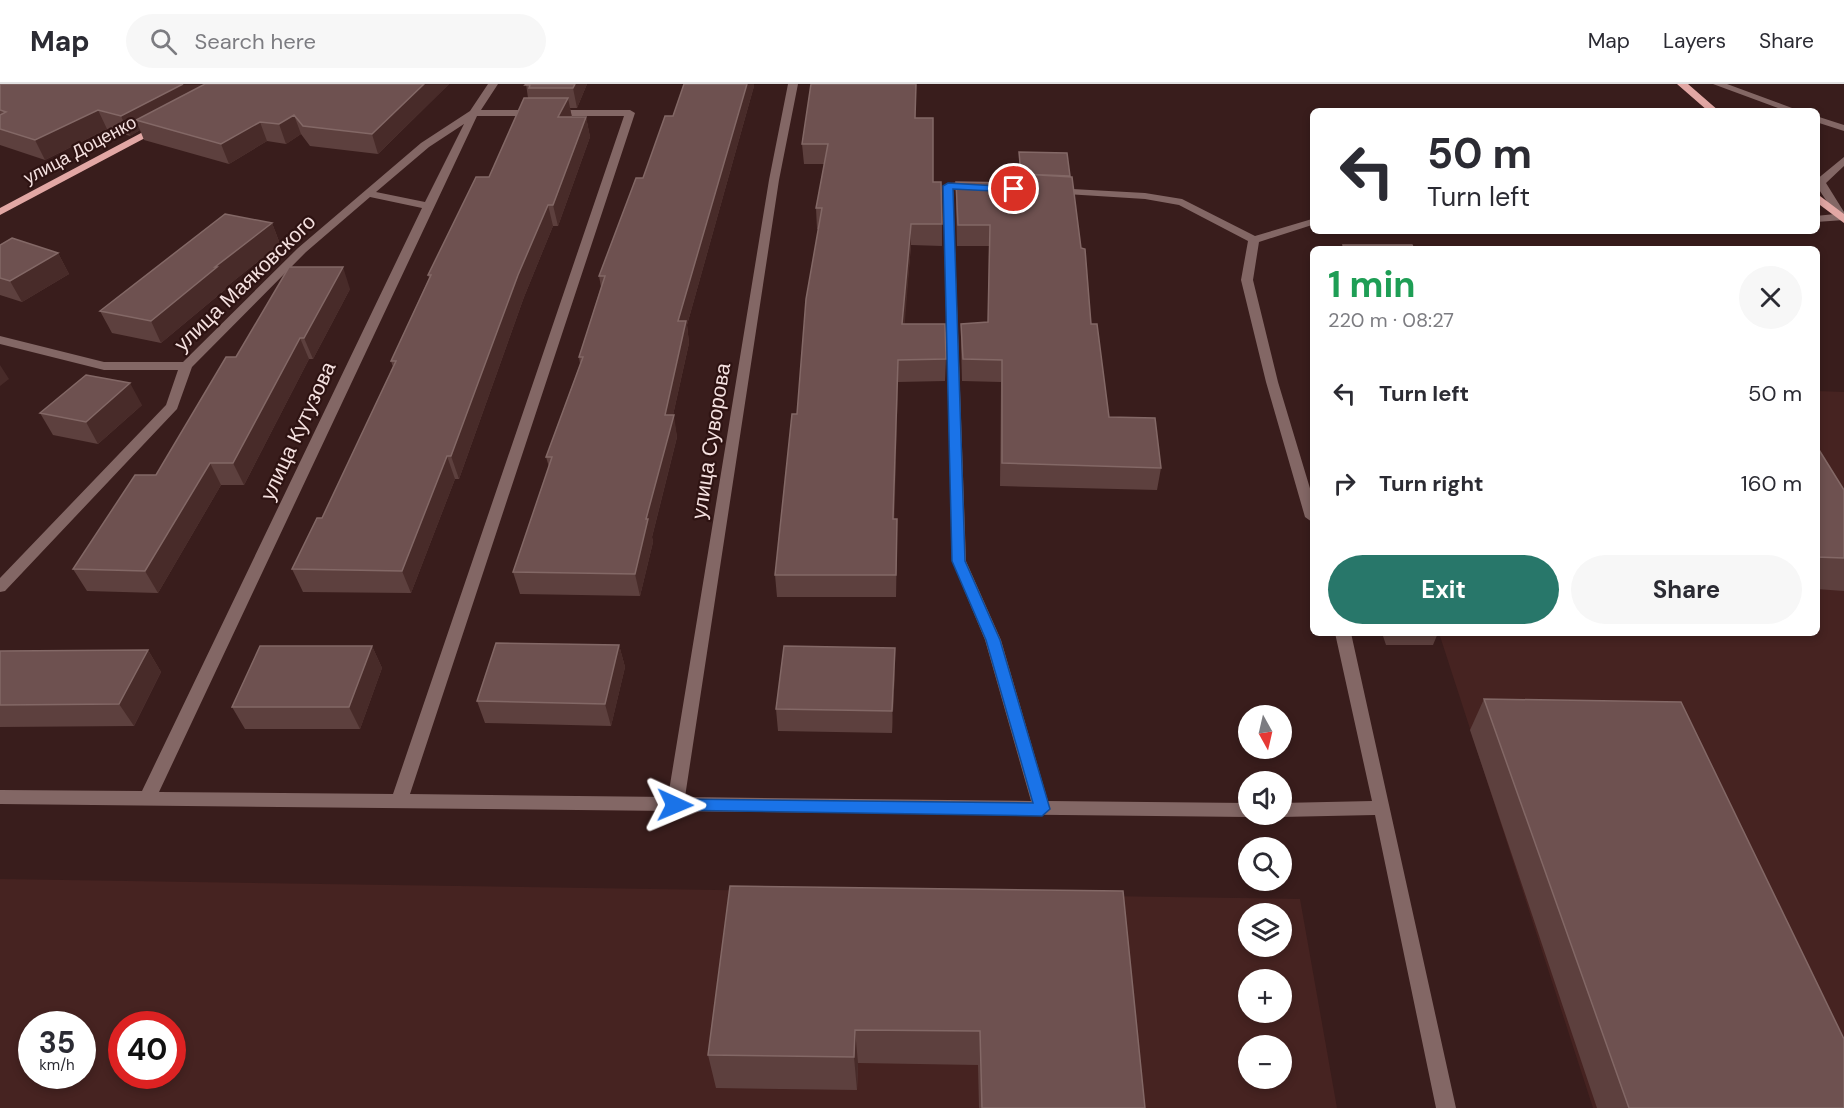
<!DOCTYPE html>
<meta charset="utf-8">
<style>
body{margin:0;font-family:"DM Sans",sans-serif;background:#f7f7f7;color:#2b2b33;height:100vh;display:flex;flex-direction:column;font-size:22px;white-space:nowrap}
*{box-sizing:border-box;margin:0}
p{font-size:20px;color:#7c7c81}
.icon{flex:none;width:33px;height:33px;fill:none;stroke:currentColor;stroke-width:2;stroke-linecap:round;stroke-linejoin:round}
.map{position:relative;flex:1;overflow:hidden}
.side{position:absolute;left:1310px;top:162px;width:510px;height:390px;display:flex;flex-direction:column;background:#fff;border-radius:9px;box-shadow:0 3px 9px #0003}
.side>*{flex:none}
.banner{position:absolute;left:1310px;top:24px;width:510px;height:126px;border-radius:9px;box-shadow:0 3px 9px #0003;background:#fff;color:#2b2b33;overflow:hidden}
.needle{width:39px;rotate:172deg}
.fabs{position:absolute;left:1238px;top:621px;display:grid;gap:12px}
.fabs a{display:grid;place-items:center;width:54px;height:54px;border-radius:50%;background:#fff;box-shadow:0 3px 9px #0003;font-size:30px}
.speed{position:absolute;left:18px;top:927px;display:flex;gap:12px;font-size:30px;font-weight:700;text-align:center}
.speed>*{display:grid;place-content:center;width:78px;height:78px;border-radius:50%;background:#fff;box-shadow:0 3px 9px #0003;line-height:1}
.speed small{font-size:15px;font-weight:400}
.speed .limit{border:9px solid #d22;background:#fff;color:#111}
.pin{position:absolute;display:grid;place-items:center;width:51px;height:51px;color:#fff;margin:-26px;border:3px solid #fff;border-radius:50%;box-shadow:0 2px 6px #0007}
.me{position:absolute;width:66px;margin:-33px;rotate:91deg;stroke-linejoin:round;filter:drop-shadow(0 0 4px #0008)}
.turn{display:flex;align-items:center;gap:21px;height:126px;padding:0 18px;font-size:27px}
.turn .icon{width:78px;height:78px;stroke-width:2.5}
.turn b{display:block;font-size:42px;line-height:51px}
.round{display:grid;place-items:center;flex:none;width:63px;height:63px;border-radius:32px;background:#f7f7f7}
.overview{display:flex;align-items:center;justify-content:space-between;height:102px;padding:0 18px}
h1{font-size:36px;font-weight:700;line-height:45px;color:#1e9e55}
.action{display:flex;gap:12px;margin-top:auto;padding:12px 18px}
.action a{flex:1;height:69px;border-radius:36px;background:#28776a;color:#fff;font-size:24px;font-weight:700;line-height:69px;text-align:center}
.action a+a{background:#f7f7f7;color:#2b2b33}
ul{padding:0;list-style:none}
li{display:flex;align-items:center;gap:18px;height:90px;padding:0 18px}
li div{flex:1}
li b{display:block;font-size:22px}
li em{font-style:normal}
header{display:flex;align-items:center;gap:36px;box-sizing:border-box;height:84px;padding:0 30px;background:#fff;border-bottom:2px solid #e1e1e2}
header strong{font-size:28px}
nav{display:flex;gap:33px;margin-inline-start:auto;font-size:21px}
.search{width:420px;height:54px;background:#f7f7f7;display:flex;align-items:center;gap:15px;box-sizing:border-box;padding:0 21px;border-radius:33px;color:#7c7c81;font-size:22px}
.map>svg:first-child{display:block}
.built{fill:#462321;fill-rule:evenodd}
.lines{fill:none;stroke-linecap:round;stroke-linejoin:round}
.minor{fill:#836765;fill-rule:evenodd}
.major{fill:#e2a7a4;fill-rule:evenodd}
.wall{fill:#5d403e}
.shaded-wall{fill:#482b29}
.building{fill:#6e5150;stroke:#836866;stroke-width:1.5}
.route{fill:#1a73e8;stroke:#114b97;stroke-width:1.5}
.labels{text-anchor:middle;stroke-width:4.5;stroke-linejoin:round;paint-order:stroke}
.far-street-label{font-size:18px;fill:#f5e1e0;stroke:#2e1312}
.street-label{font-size:21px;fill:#f5e1e0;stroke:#2e1312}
</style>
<header>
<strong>Map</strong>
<div class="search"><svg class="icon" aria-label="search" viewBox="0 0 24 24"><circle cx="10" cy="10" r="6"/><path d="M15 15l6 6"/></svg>Search here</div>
<nav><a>Map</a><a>Layers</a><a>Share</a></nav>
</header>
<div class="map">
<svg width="1844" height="1024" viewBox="0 0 1844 1024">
<rect width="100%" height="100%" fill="#391d1c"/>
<!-- built -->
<path class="built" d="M1817,307L1844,308V1024H1593L1439,549H1816Z
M0,795L1300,815L1337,1024H0ZM1248,830H1281V862H1248ZM1248,896H1281V928H1248ZM32,940H82V992H32ZM122,940H172V992H122ZM1248,962H1281V994H1248Z"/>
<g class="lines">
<!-- minor -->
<path class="minor" d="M488,0H498L481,26H630L635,29L410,710L668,713L769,96L788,0H798L779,96L685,713L1031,717L985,556L952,477L943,102C950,96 974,98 981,104L976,107L953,106L966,477L1001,556L1048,717L1248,719V730L1254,731L1248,733L0,720V706L142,707L422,124L370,113L306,168L192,283L177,325L5,507L0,508V494L166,321L178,286H104L0,260V252L104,278H183L298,164L421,59L470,27ZM477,32H624L393,710L159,708ZM464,40L425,118L376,108L429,63Z
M1713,0H1727L1800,27H1786Z
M1816,32L1844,41V47L1816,38Z
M1844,73V82L1826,99L1844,128V136L1816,138V132L1835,130L1816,101V96Z
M1054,104L1145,109L1182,115L1255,152L1312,135V141L1259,158L1253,196L1278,298L1312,411V438L1305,433L1266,298L1241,196L1248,157L1179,121L1145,115L1050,109V105Z
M1335,549H1351L1456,1024H1436L1375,731L1281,733L1275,730H1281V719L1372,717Z"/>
<!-- major -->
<path class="major" d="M1677,0H1688L1719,27H1708Z
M158,40L162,41V45L0,131V124Z
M1816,109L1844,130V139L1816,118Z"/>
</g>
<!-- wall -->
<path class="wall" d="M0,0H449L378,70L310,62L301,50L286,60L267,57L229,80L144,56L140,46L130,52L107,45L45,76L0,61Z
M526,0H587L577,24H570L572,33H586L590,53L558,142H553L524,213L459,395H455L411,509L303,508L292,485L322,434L393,283L391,277L429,194L428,191L489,93L528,14Z
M754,2L687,241L689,259L673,331L677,353L652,453L653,458L640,512L520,510L513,488L549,383L546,373L580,280L579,273L601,203L599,192L643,94L673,32Z
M916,34L933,98L942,140V162L911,161L904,240L946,275L945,297L898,298L894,435L897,458L896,513H777L775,491L797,330L819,145H817L816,124L824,80H804L802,60Z
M1019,68L1070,93L1091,240L1109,333L1161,384L1157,406L1000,402L1001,298L962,297L961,261V240L988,238L989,162H957L956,119V98L1020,99L1019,79Z
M272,139L280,160L226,203L227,204L161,259L112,249L100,227Z
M0,161L58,169L69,190L22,218L0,211Z
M350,205L313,275H309L244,401H221L158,509L87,507L73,485L156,391L236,273Z
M142,321L98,360L53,351L40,329Z
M1816,361L1844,406V507L1816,505Z
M1382,549H1438L1433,561H1386Z
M619,561L625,583L611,642L485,639L477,617Z
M372,562L382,584L360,645H245L232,623Z
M148,566L161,588L134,642L0,643V567Z
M895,586L892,649L778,647L776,625Z
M1484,615L1844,1024H1597L1470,646Z
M730,802L1145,1024H979L978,981L858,979L857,1006L716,1004L708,971Z"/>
<!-- shaded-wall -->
<path class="shaded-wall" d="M183,0H227L136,36L140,46L130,52L121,32Z
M424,0H449L378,70L372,50Z
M575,0H587L577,24L573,4Z
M747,0H754V2L687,241L689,259L671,340L674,331L677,353L652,453L653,458L640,512L635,490L665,331L678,237Z
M568,14L572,34L558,33Z
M98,26L107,45L45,76L35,56Z
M294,31L301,50L286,60L279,40Z
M586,33L590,53L558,142L553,121Z
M260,38L267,57L229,80L221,60Z
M548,121L553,142L524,213L459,395L451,372L518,191Z
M272,139L280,160L226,203L227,204L161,259L151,237L215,183Z
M911,140V161L903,262L902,240Z
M58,169L69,190L22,218L10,197Z
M343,183L350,205L313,275L304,254Z
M300,254L309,275L244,401L233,379Z
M898,276V298L894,458L893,435Z
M0,281L9,295L0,302Z
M130,299L142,321L98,360L86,338Z
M447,372L455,395L411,509L402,487Z
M210,379L221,401L158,509L145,487Z
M619,561L625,583L611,642L605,620Z
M372,562L382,584L360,645L349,623Z
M895,564V586L892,649V627Z
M148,566L161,588L134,642L119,620Z
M855,946L858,979L857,1006L854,973Z"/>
<!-- building -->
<path class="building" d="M0,0H183L121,32L98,26L35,56L0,45V31L6,28L0,26Z
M205,0H424L372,50L303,42L294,31L279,40L260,38L221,60L136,36Z
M526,0H575L573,4H529L530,1H525Z
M684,0H747L678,237H686L665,331H674L646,435H648L635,490L513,488L552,373H546L583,273H579L605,192H599L636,94H643L665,32H673Z
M811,0H916L915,34H933V98H941L942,140H911L902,240H945L946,275L898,276L893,435H897L896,491H775L792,330H797L806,215L822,124H816L828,60H802Z
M524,14H568L558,33H586L553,121H548L518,191L451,372H447L402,487L292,485L317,434H322L396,277H391L431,191H428L476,93H489Z
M1019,68L1067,69L1070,92L1021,90Z
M1022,90L1072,93L1081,164L1085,165L1091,240H1097L1109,333L1155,334L1161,384L1002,379V276L963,275L961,240L988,238L990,141H958L956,98L1023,99Z
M225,130L272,139L215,183H217L151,237L100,227Z
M12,154L58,169L10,197L0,194V161Z
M1343,161H1412L1414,165H1344Z
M289,183H343L304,254H300L233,379H210L145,487L73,485L135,391H156L226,273H236Z
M86,291L130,299L86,338L40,329Z
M1816,361L1844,406V474L1816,473Z
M496,559L619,561L605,620L477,617Z
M260,562H372L349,623H232Z
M784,562L895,564L892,627L776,625Z
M148,566L119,620L0,621V567Z
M1484,615L1681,618L1844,955V1024H1629Z
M730,802L1123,807L1145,1024H982L980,947L855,946L854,973L708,971Z"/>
<!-- route -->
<path class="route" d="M948,99L1014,103L1019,105L1014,108L953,105L965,477L1000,556L1050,725L1042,732L669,726L667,721L669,716L675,715L1033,719L986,556L952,477L943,102Z"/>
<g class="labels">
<!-- far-street labels -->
<g class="far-street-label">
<text transform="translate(80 66) rotate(-28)" y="6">улица Доценко</text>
</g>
<!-- street labels -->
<g class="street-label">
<text transform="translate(245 199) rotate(-44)" y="7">улица Маяковского</text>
<text transform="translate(298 347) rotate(-65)" y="7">улица Кутузова</text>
<text transform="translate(711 357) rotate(-81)" y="7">улица Суворова</text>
</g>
</g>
</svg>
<div class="fabs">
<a><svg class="needle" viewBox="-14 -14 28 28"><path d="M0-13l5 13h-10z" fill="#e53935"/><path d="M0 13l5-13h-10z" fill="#7c7c81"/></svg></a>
<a><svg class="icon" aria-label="sound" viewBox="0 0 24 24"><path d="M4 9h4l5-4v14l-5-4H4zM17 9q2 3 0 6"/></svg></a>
<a><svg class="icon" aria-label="search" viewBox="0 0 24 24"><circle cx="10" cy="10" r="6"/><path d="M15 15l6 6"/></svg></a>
<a><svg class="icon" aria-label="layers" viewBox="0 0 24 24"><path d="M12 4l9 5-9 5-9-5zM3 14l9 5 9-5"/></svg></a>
<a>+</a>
<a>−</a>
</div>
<div class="speed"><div>35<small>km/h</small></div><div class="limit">40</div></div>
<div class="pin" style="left:1014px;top:105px;background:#d93025"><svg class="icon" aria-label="arrive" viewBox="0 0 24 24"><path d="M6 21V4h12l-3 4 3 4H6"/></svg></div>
<svg class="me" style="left:675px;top:721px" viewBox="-20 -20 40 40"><path d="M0-17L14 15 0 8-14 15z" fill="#1a73e8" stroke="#fff" stroke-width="4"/></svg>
<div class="banner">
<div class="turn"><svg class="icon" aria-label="left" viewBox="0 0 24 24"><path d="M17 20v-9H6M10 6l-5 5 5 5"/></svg><div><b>50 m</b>Turn left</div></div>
</div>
<section class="side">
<div class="overview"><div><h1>1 min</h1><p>220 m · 08:27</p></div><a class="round"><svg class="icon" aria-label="close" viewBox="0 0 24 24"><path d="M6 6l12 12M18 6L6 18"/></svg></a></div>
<ul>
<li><svg class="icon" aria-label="left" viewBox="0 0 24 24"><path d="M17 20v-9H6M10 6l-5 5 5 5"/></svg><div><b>Turn left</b></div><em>50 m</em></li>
<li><svg class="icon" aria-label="right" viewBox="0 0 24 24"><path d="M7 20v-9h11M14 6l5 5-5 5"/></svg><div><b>Turn right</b></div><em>160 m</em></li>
</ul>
<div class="action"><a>Exit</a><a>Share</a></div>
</section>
</div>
